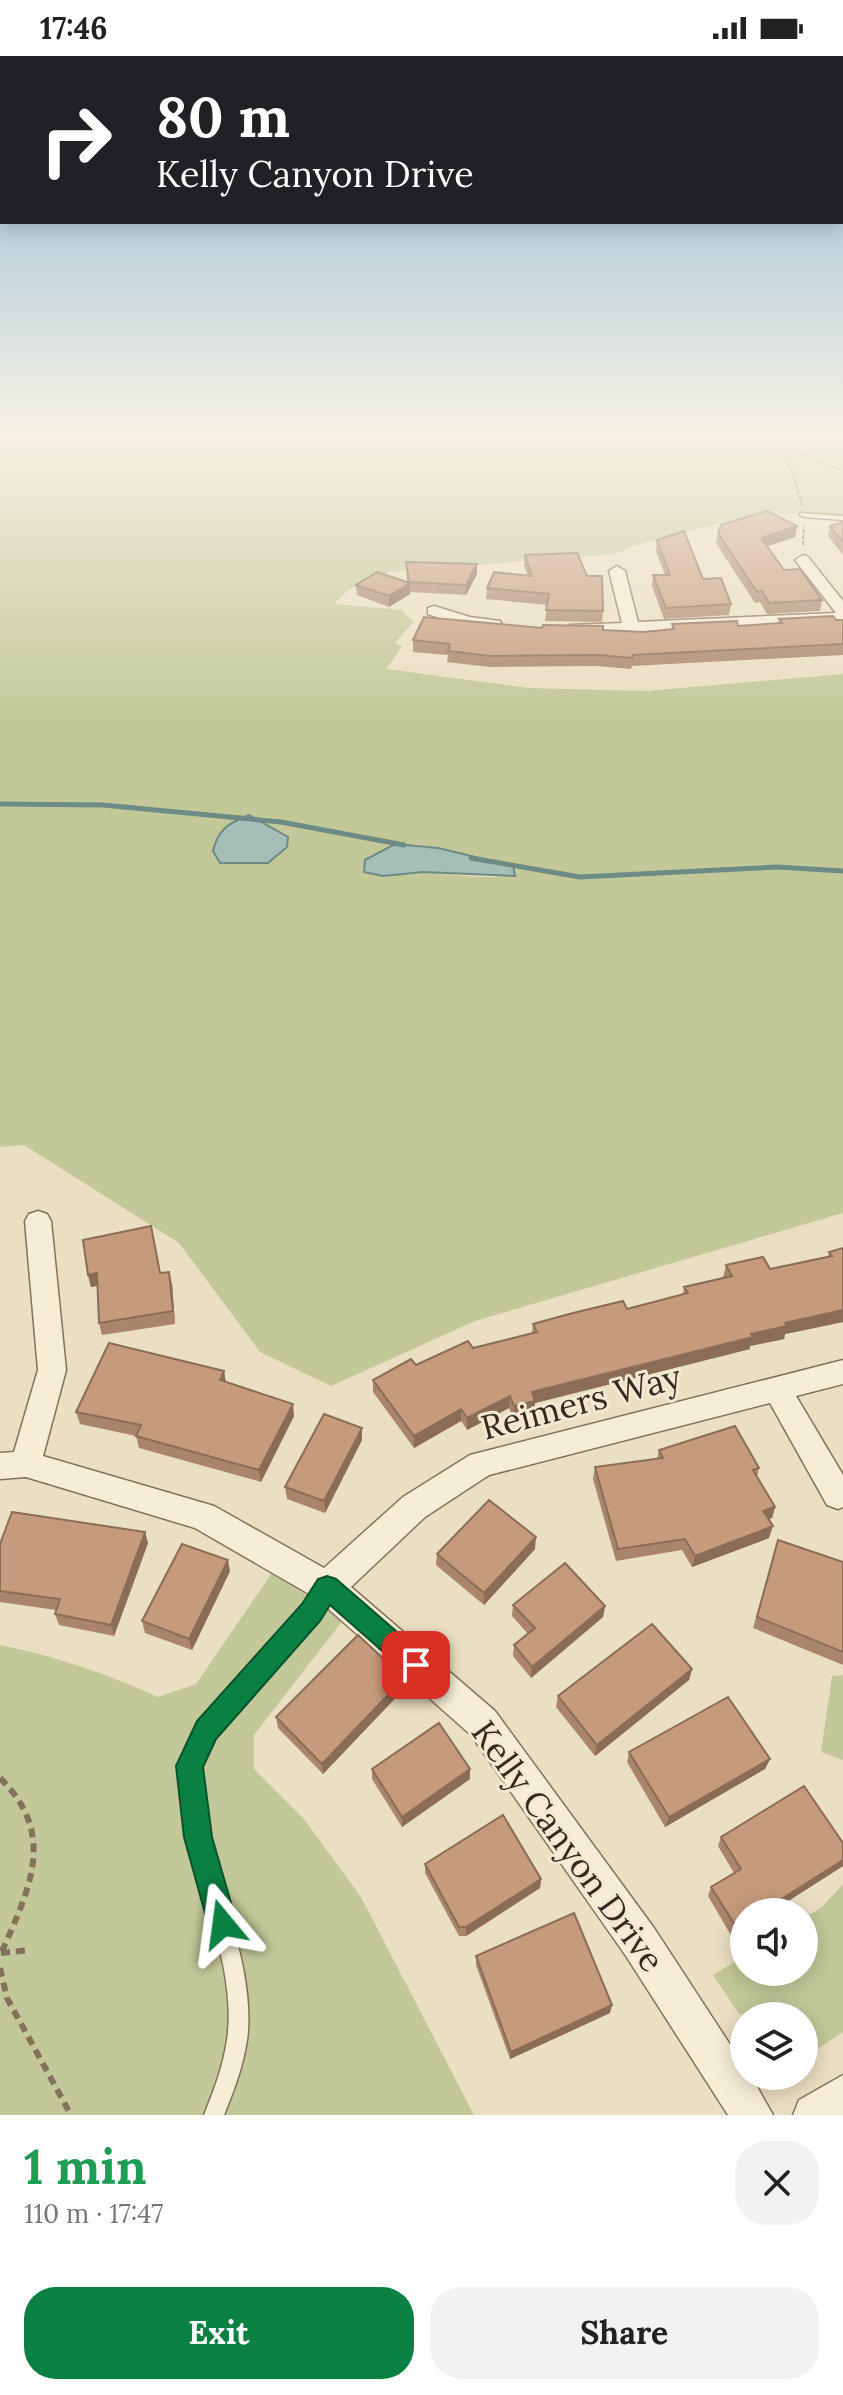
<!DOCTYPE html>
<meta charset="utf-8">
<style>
body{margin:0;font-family:Lora,serif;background:#f2f2f2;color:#222;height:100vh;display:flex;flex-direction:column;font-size:30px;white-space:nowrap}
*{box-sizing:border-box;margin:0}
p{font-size:26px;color:#767676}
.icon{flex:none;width:44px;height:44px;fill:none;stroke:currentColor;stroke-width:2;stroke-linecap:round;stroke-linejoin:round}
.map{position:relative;height:2059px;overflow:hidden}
.panel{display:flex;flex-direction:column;background:#fff;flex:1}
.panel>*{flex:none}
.top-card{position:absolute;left:0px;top:0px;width:844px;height:168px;box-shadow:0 4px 20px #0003;background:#202124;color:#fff;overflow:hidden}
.tools{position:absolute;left:730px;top:1842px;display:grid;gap:16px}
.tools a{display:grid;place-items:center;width:88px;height:88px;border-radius:50%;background:#fff;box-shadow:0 4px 20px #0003;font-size:40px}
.pin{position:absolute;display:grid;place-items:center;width:68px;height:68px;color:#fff;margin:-34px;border-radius:16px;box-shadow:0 4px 12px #0006}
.me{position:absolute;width:88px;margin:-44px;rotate:344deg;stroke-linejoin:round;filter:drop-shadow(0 0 6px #0008)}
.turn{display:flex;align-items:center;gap:28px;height:168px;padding:0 24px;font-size:36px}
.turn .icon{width:104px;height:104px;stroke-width:2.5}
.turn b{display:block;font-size:56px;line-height:68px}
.round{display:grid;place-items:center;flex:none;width:84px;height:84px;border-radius:32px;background:#f2f2f2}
.headline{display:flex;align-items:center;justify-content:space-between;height:136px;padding:0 24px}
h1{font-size:48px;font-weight:700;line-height:60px;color:#1e9e55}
.button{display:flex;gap:16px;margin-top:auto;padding:16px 24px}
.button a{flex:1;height:92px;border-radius:32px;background:#0b8043;color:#fff;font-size:32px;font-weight:700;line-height:92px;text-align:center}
.button a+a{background:#f2f2f2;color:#222}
.status{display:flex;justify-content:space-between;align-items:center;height:56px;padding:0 40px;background:#fff;direction:ltr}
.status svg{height:22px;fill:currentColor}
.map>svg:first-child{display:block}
.green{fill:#c2c898;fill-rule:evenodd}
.water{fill:#a5beb7;stroke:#6d8b84;stroke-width:2}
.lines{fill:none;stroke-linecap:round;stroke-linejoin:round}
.stream{stroke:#6d8b84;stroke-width:5}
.service-casing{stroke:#84715b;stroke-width:3}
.minor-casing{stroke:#84715b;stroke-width:3}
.path-far1{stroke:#84715b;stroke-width:2;stroke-dasharray:4 2;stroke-linecap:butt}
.path{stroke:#84715b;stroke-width:6;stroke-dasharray:9 6;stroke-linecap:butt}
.service{fill:#f6edd6;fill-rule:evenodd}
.minor{fill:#f6edd6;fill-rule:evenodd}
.wall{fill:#aa856b}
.shaded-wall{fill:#8b6c57}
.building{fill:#c69b7c;stroke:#8b6c57;stroke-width:2}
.route{fill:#0b8043;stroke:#07532c;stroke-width:2}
.labels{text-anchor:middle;stroke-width:6;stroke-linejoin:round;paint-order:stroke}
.near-street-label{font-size:34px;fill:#35291e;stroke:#f3e9d2}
</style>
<div class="status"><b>17:46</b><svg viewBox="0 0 49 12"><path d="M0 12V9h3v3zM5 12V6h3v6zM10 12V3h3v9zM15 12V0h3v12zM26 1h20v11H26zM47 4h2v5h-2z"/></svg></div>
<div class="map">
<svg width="843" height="2059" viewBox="0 0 843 2059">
<rect width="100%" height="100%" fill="#ebdfc3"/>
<!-- green -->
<path class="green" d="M0,377H843V461C771,447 701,473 632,490L616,498L390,516C371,523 347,530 335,548L403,554L406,560L414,565L395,587L402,591L386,613L529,632L647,635L843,618V1157L475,1265L331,1330L260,1296L179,1187L24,1089L0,1091ZM415,788L513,811L515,819C487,824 456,818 427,817C406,816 386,820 365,816Z
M272,1517L344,1563L254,1679V1713L304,1763L361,1841L474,2059H0V1589C56,1600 107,1618 158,1641L196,1628Z
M843,1619V1704L821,1696L832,1620Z
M843,1828V1976L813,1996L804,1982V1960C780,1960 763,1953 739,1958L713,1919L744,1900V1916H804V1862L822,1851Z"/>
<!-- water -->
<path class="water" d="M249,759L288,781L287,791L268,807H220L213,795C218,773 229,767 249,759Z
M395,788L438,792L513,810L515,820L423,816L383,820L364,816L365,804Z"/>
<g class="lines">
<!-- stream -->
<path class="stream" d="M0,748L103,749L281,766L404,789
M471,802L580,821L777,811L843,815"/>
<defs>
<path id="service" d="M801,457L843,460V464L804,461L800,459Z
M327,1523L333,1526L335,1531C319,1566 271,1615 244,1645C227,1663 204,1684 199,1709C195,1727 204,1757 207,1775C220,1841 256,1916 247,1984C243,2011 234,2034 224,2059H204C214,2034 223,2011 227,1984C237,1916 201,1841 189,1775C186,1756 177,1726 181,1708C190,1672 220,1647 244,1620C271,1589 298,1559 321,1526Z"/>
<path id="minor" d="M803,499L808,501L843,545V567L570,579L562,574L570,569L622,567L609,515L617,510L625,515L638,566L836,557L795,504Z
M434,550L470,561L500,565L502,568C485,582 448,565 428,558V552Z
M38,1155L47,1158L51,1165L66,1314L43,1400L214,1450L324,1512L403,1441L470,1399L843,1304V1328L796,1340L843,1419V1451L838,1453L827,1449L770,1347L489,1419L425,1461L351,1531L495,1655L654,1872L744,2010V2020H751L773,2059H728L626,1900L471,1679L316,1542L195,1472L26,1421L0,1423V1397L14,1396L38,1314L25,1165L29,1158Z
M843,2019V2059H793L799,2044Z"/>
</defs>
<!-- service casing -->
<use href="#service" class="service-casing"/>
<!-- minor casing -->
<use href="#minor" class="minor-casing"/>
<!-- path-far1 -->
<path class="path-far1" d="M742,377L774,386L843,415
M802,450L791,412L774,386H806L841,377
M803,489L804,470"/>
<!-- path -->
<path class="path" d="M0,1722C59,1780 28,1835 0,1900
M1,1897L30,1894
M0,1912L7,1942L71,2059"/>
<!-- service -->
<use href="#service" class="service"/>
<!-- minor -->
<use href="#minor" class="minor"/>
</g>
<!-- wall -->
<path class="wall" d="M843,466V499L828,480L830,470Z
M797,470L795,481L767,490L784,514L822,544L820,555L767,558L760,546L755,547L716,487L718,477Z
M657,484L703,523L731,548L729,559L664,563L652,530L653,519H665L656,495Z
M525,499L603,555L602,566L545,565L547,549L486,543L487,532L528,520L524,510Z
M406,506L477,518L466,539L410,536V538L389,551L357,539L356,529L407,526Z
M779,563L843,564V599L632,610L631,613L596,610L490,611L447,606L448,599L413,596V584L542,572L644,576L672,573V568L738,570L778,568Z
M843,1192V1266L785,1278L784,1283L750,1290V1293L535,1347L534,1357L513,1362L509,1352L467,1374L461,1365L414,1392L373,1336V1324L473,1292L532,1278L533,1268L627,1253L683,1238L684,1231L723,1222L726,1209L770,1213L828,1201L829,1196Z
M160,1217L172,1228L175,1268L102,1279L99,1267L98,1230L91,1231L88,1219Z
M224,1315L225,1326L294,1360L261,1426L139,1392L136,1380L80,1368L76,1356Z
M362,1372V1384L325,1457L287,1443L285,1431Z
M659,1394L759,1412L757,1421L775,1451L772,1462L769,1463V1482L692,1511L682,1494L616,1505L593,1423L595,1411L657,1403Z
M145,1476L148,1487L114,1580L59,1569L55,1558L56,1554L0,1546V1488Z
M778,1484L843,1506V1609L753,1572Z
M535,1493L484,1549L436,1509L437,1498Z
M230,1515L192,1594L145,1577L142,1565Z
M513,1549L605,1550L603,1561L531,1622L513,1600L514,1589L528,1578L512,1560Z
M692,1613L689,1624L595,1700L556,1651L558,1640Z
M404,1633L323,1718L278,1672L276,1661Z
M629,1696L770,1703L765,1713L665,1771L627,1706Z
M372,1713L470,1723L402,1771L372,1723Z
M721,1781L843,1787V1810L732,1881L708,1840L711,1831L734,1817L718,1790Z
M425,1808L541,1823L540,1832L466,1880H459L425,1817Z
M476,1900L610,1957L510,2003L476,1909Z"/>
<!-- shaded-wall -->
<path class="shaded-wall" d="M797,470L795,481L759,493L761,482Z
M477,508V518L466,539V529Z
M410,527V538L389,551V540Z
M169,1216L172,1228L175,1268L173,1255Z
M97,1217L100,1229L91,1231L88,1219Z
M843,1254V1266L785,1278L784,1283L750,1290V1293L535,1347L534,1357L513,1362L514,1350L532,1336L751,1278L785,1267Z
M224,1315L226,1327L220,1324Z
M510,1340L509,1352L467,1374V1362Z
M293,1348L294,1360L261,1426L259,1414Z
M461,1353V1365L414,1392V1380Z
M362,1372V1384L325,1457L324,1445Z
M775,1451L772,1462L760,1467L763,1455Z
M773,1470L769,1482L692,1511L695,1500Z
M145,1476L148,1487L114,1580L111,1569Z
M536,1481L535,1493L484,1549V1537Z
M228,1504L230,1515L192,1594L189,1583Z
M605,1550L603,1561L531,1622L532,1611Z
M692,1613L689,1624L595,1700L597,1689Z
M404,1622V1633L323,1718L322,1708Z
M770,1703L765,1713L665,1771L669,1761Z
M470,1713V1723L402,1771V1761Z
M843,1804V1810L771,1856H761Z
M541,1823L540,1832L466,1880V1871Z
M744,1867V1873L732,1881L737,1872Z
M612,1949L610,1957L510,2003L511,1996Z"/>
<!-- building -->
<path class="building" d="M767,455L797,470L761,482L784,514L800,513L822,544L769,547L762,535L757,536L718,477L721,469Z
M843,466V486L830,470Z
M684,475L703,523L721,522L731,548L666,552L653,519H670L657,484Z
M577,497L587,520H602L603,555L546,554L549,538L487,532L494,516L532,520L525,499Z
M406,506L477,508L466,529L409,526Z
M377,516L410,527L389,540L356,529Z
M833,560L836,564H843V588L633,599L632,602L597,599L490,600L448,595L450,588L413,584L424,561L542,572L543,569L603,570V574L644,576L674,573L672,568L737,565L738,570L782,567L779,563Z
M151,1170L160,1217L169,1216L173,1255L99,1267L97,1217L88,1219L83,1184Z
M843,1192V1254L785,1267L787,1270L751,1278L753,1281L532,1336L535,1345L514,1350L510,1340L467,1362L461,1353L414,1380L373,1324L411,1303L416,1309L468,1285L473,1292L537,1276L533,1268L573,1257L623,1245L627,1253L688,1237L684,1231L732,1220L726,1209L763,1201L770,1213L832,1200L829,1196Z
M109,1287L224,1315L220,1324L293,1348L259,1414L136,1380L141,1369L76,1356Z
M324,1358L362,1372L324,1445L285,1431Z
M735,1370L759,1412L753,1414L775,1451L763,1455L773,1470L695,1500L685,1483L618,1493L595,1411L663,1402L659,1394Z
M489,1444L536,1481L484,1537L437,1498Z
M12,1456L145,1476L111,1569L55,1558L60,1543L0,1535V1488Z
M778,1484L843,1506V1596L757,1561Z
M182,1488L228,1504L189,1583L142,1565Z
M565,1507L605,1550L532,1611L514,1589L535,1572L513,1549Z
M652,1568L692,1613L597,1689L558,1640Z
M358,1579L404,1622L322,1708L276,1661Z
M728,1641L770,1703L669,1761L629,1696Z
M439,1667L470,1713L402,1761L372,1713Z
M804,1730L843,1787V1804L761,1856H744V1867L737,1872L711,1831L741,1813L721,1781Z
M503,1759L541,1823L466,1871H459L425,1808Z
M574,1857L612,1949L511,1996L476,1900Z"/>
<!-- sky -->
<linearGradient id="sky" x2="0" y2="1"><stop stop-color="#8db8d4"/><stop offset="0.57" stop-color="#f6f1e4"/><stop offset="1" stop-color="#f6f1e4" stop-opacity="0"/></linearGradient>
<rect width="843" height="665" fill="url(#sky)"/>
<!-- route -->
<path class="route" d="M327,1520L336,1523L425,1600L429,1609L425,1617L416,1621L407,1617L330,1549L320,1565L216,1683L203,1711L212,1781L237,1868L233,1878L223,1882L212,1878L208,1868L184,1781L176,1710L197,1665L302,1548L318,1523Z"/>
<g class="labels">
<!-- near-street labels -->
<g class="near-street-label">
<text transform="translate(581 1346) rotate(-15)" y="12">Reimers Way</text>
<text transform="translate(568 1790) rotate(54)" y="12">Kelly Canyon Drive</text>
</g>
</g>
</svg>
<div class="tools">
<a><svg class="icon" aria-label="sound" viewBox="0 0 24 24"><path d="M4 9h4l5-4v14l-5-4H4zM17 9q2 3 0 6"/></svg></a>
<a><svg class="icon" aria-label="layers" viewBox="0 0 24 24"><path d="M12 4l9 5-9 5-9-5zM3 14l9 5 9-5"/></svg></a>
</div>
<div class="pin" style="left:416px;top:1609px;background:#d93025"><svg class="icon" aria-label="arrive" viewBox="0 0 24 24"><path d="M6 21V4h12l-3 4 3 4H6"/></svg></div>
<svg class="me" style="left:223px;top:1868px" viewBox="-20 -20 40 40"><path d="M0-17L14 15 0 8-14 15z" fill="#0b8043" stroke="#fff" stroke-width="4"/></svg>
<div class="top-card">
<div class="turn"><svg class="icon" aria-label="right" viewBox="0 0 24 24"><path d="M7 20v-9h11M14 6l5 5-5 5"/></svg><div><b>80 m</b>Kelly Canyon Drive</div></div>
</div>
</div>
<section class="panel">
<div class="headline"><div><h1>1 min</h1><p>110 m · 17:47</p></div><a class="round"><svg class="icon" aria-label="close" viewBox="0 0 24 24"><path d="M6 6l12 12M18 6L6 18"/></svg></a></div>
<div class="button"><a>Exit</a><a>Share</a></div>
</section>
